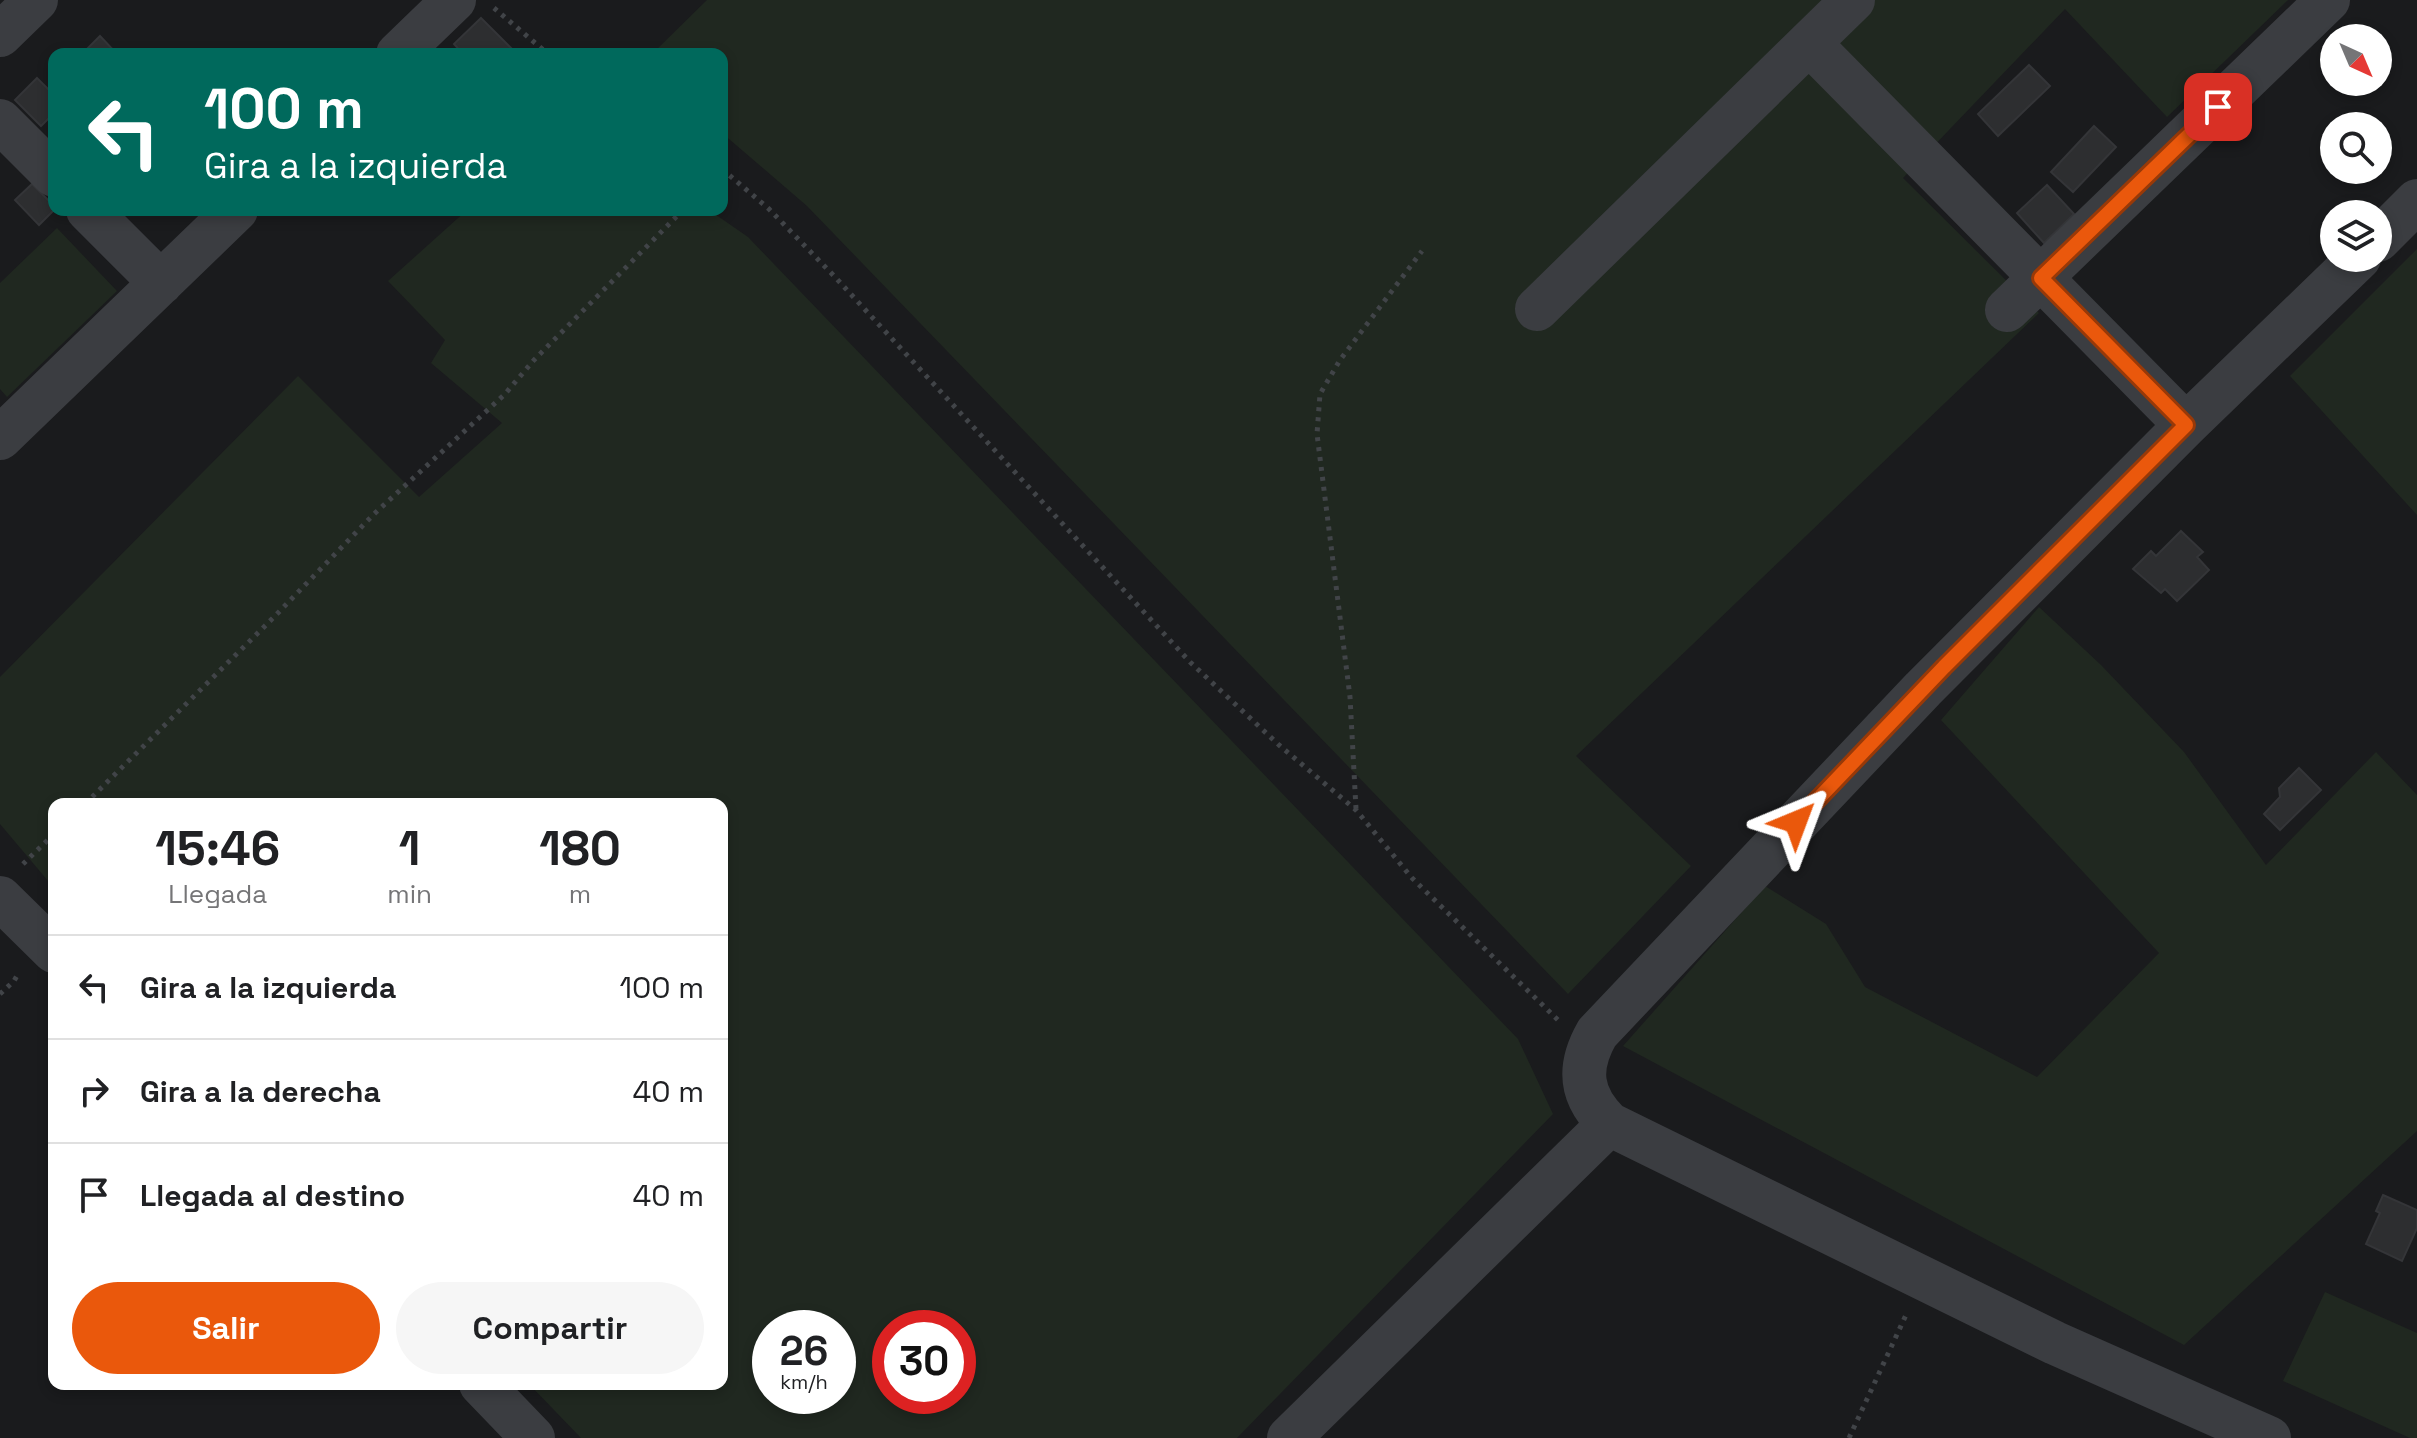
<!DOCTYPE html>
<html lang="es">
<style>
body{margin:0;font-family:"Space Grotesk",sans-serif;background:#f6f6f6;color:#202124;height:100vh;display:flex;flex-direction:column;font-size:30px;white-space:nowrap}
*{box-sizing:border-box;margin:0}
p{font-size:26px;color:#757577}
.icon{flex:none;width:44px;height:44px;fill:none;stroke:currentColor;stroke-width:2;stroke-linecap:round;stroke-linejoin:round}
.map{position:relative;flex:1;overflow:hidden}
.side{position:absolute;left:48px;top:798px;width:680px;height:592px;display:flex;flex-direction:column;background:#fff;border-radius:16px;box-shadow:0 4px 12px #0003}
.side>*{flex:none}
.top-card{position:absolute;left:48px;top:48px;width:680px;height:168px;border-radius:16px;box-shadow:0 4px 12px #0003;background:#00695c;color:#fff;overflow:hidden}
.needle{width:52px;rotate:136deg}
.buttons{position:absolute;left:2320px;top:24px;display:grid;gap:16px}
.buttons a{display:grid;place-items:center;width:72px;height:72px;border-radius:50%;background:#fff;box-shadow:0 4px 12px #0003;font-size:40px}
.speed{position:absolute;left:752px;top:1310px;display:flex;gap:16px;font-size:40px;font-weight:700;text-align:center}
.speed>*{display:grid;place-content:center;width:104px;height:104px;border-radius:50%;background:#fff;box-shadow:0 4px 12px #0003;line-height:1}
.speed small{font-size:20px;font-weight:400}
.speed .limit{border:12px solid #d22;background:#fff;color:#111}
.pin{position:absolute;display:grid;place-items:center;width:68px;height:68px;color:#fff;margin:-34px;border-radius:16px;box-shadow:0 4px 12px #0006}
.me{position:absolute;width:88px;margin:-44px;rotate:44deg;stroke-linejoin:round;filter:drop-shadow(0 0 6px #0008)}
.turn{display:flex;align-items:center;gap:28px;height:168px;padding:0 24px;font-size:36px}
.turn .icon{width:104px;height:104px;stroke-width:2.5}
.turn b{display:block;font-size:56px;line-height:68px}
.eta{display:flex;justify-content:space-evenly;align-items:center;height:136px;text-align:center}
.eta b{font-size:48px;font-weight:800;line-height:56px}
.cta{display:flex;gap:16px;margin-top:auto;padding:16px 24px}
.cta a{flex:1;height:92px;border-radius:48px;background:#ea580c;color:#fff;font-size:32px;font-weight:800;line-height:92px;text-align:center}
.cta a+a{background:#f6f6f6;color:#202124}
ul{padding:0;list-style:none}
li{display:flex;align-items:center;gap:24px;height:104px;padding:0 24px;border-top:2px solid #e0e0e0}
li div{flex:1}
li b{display:block;font-size:30px}
li em{font-style:normal}
.map>svg:first-child{display:block}
.green{fill:#202820;fill-rule:evenodd}
.building{fill:#2d2e30;stroke:#343538;stroke-width:2}
.lines{fill:none;stroke-linecap:round;stroke-linejoin:round}
.path{stroke:#414448;stroke-width:5;stroke-dasharray:4 6;stroke-linecap:butt}
.minor{stroke:#3b3d41;stroke-width:44}
.route-casing{stroke:#983908;stroke-width:20}
.route{stroke:#ea580c;stroke-width:14}
</style>
<div class="map">
<svg width="2417" height="1438" viewBox="0 0 2417 1438">
<rect width="100%" height="100%" fill="#1a1b1d"/>
<!-- green -->
<path class="green" d="M707,0H2288L2167,117L2065,9L1903,178L2039,313L1576,756L1691,866L1568,994L807,206L722,133V54H652Z
M467,210H709L748,237L1518,1039L1553,1114L1237,1438H581L529,1384H722V804H54V888L0,824V677L298,376L419,497L502,423L431,363L445,340L388,281ZM770,1328H838V1396H770ZM890,1328H958V1396H890Z
M57,228L117,291L7,397L0,389V283Z
M2417,249V515L2290,376Z
M2039,607L2101,665L2184,752L2266,865L2376,752L2417,795V1131L2184,1345L1623,1046L1765,886L1826,924L1865,987L2037,1077L2159,953L1941,720Z
M2325,1292L2417,1333V1438H2410L2283,1381Z"/>
<!-- building -->
<path class="building" d="M481,18L517,54H463L454,44Z
M100,36L117,54H82Z
M2029,65L2050,86L1998,136L1978,114Z
M37,78L54,95V113L41,126L15,100Z
M2094,126L2116,147L2073,192L2051,172Z
M32,184L54,206V210L39,225L15,200Z
M2047,185L2074,214L2044,243L2017,213Z
M2181,531L2203,552L2197,557L2209,570L2177,601L2165,589L2161,593L2133,569L2151,551L2156,556Z
M2299,768L2321,790L2280,830L2264,814L2280,797L2279,788Z
M2383,1195L2417,1210V1228L2402,1261L2366,1244L2380,1213L2376,1211Z"/>
<g class="lines">
<!-- path -->
<path class="path" d="M494,8L548,54
M722,169L769,209L835,277L1190,662L1279,745L1356,810L1412,878L1559,1021
M85,804L273,618L373,515L505,394L534,360L683,210
M1356,809L1350,697L1317,434L1320,394L1340,360L1422,251
M23,864L54,834
M0,994L14,981L19,972
M1849,1438L1906,1315"/>
<!-- minor -->
<path class="minor" d="M0,35L36,0
M1809,43L2186,425
M398,54L454,0
M0,121L54,175
M88,210L161,283
M2378,240L2417,201
M1537,309L1853,0
M2007,310L2328,0
M0,438L236,210
M0,898L54,951
M481,1384L533,1438
M1289,1438L1609,1124
M2269,1438L2055,1343L1609,1124C1580,1096 1577,1068 1597,1033L1923,689L2186,425L2359,258"/>
</g>
<g class="lines">
<defs>
<path id="route" d="M1796,822L1944,667L2186,425L2041,278L2218,107"/>
</defs>
<!-- route casing -->
<use href="#route" class="route-casing"/>
<!-- route -->
<use href="#route" class="route"/>
</g>
</svg>
<div class="buttons">
<a><svg class="needle" viewBox="-14 -14 28 28"><path d="M0-13l5 13h-10z" fill="#e53935"/><path d="M0 13l5-13h-10z" fill="#757577"/></svg></a>
<a><svg class="icon" aria-label="search" viewBox="0 0 24 24"><circle cx="10" cy="10" r="6"/><path d="M15 15l6 6"/></svg></a>
<a><svg class="icon" aria-label="layers" viewBox="0 0 24 24"><path d="M12 4l9 5-9 5-9-5zM3 14l9 5 9-5"/></svg></a>
</div>
<div class="speed"><div>26<small>km/h</small></div><div class="limit">30</div></div>
<div class="pin" style="left:2218px;top:107px;background:#d93025"><svg class="icon" aria-label="arrive" viewBox="0 0 24 24"><path d="M6 21V4h12l-3 4 3 4H6"/></svg></div>
<svg class="me" style="left:1796px;top:822px" viewBox="-20 -20 40 40"><path d="M0-17L14 15 0 8-14 15z" fill="#ea580c" stroke="#fff" stroke-width="4"/></svg>
<div class="top-card">
<div class="turn"><svg class="icon" aria-label="left" viewBox="0 0 24 24"><path d="M17 20v-9H6M10 6l-5 5 5 5"/></svg><div><b>100 m</b>Gira a la izquierda</div></div>
</div>
<section class="side">
<div class="eta">
<div><b>15:46</b><p>Llegada</p></div>
<div><b>1</b><p>min</p></div>
<div><b>180</b><p>m</p></div>
</div>
<ul>
<li><svg class="icon" aria-label="left" viewBox="0 0 24 24"><path d="M17 20v-9H6M10 6l-5 5 5 5"/></svg><div><b>Gira a la izquierda</b></div><em>100 m</em></li>
<li><svg class="icon" aria-label="right" viewBox="0 0 24 24"><path d="M7 20v-9h11M14 6l5 5-5 5"/></svg><div><b>Gira a la derecha</b></div><em>40 m</em></li>
<li><svg class="icon" aria-label="arrive" viewBox="0 0 24 24"><path d="M6 21V4h12l-3 4 3 4H6"/></svg><div><b>Llegada al destino</b></div><em>40 m</em></li>
</ul>
<div class="cta"><a>Salir</a><a>Compartir</a></div>
</section>
</div>
